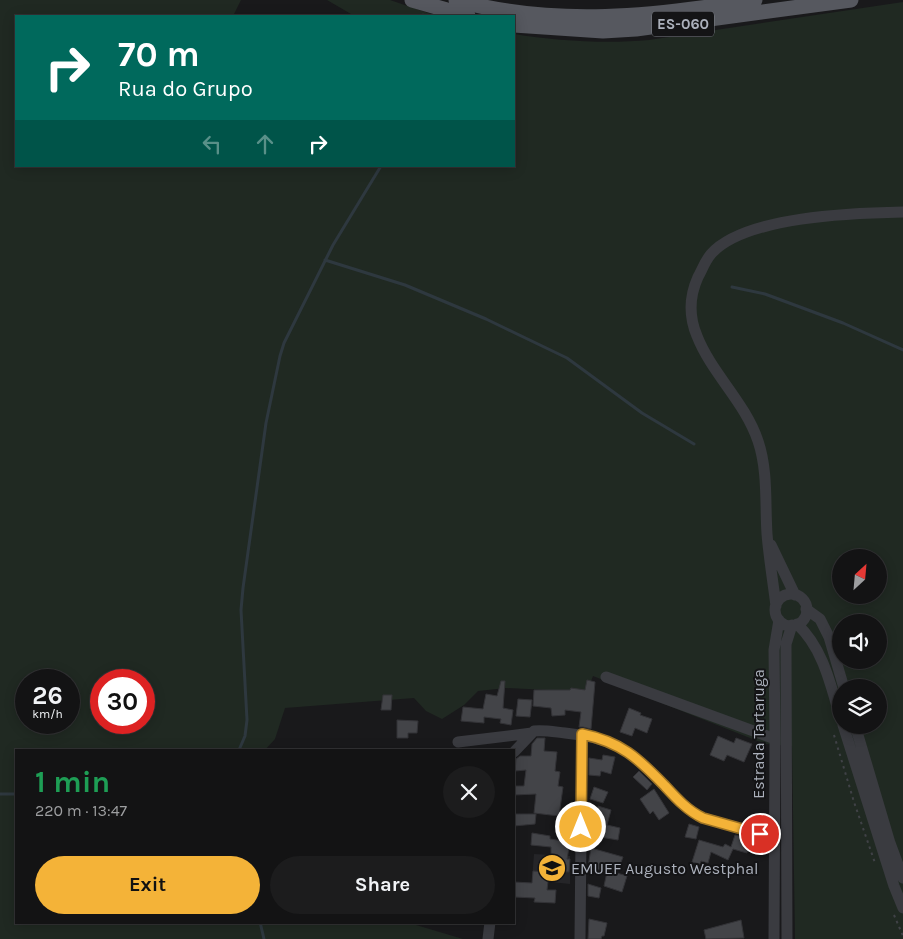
<!DOCTYPE html>
<meta charset="utf-8">
<style>
body{margin:0;font-family:Karla,sans-serif;background:#1c1c1d;color:#f1f3f6;height:100vh;display:flex;flex-direction:column;font-size:19px;white-space:nowrap}
*{box-sizing:border-box;margin:0}
p{font-size:16px;color:#9d9ea0}
.icon{flex:none;width:28px;height:28px;fill:none;stroke:currentColor;stroke-width:2;stroke-linecap:round;stroke-linejoin:round}
.map{position:relative;flex:1;overflow:hidden}
.details{position:absolute;left:15px;top:749px;width:500px;height:175px;display:flex;flex-direction:column;background:#131314;border-radius:0px;box-shadow:0 2px 12px #0003,0 0 0 1px #323234}
.details>*{flex:none}
.hud{position:absolute;left:15px;top:15px;width:500px;height:152px;border-radius:0px;box-shadow:0 2px 12px #0003,0 0 0 1px #323234;background:#00695c;color:#fff;overflow:hidden}
.needle{width:32px;rotate:26deg}
.buttons{position:absolute;left:832px;top:549px;display:grid;gap:10px}
.buttons a{display:grid;place-items:center;width:55px;height:55px;border-radius:50%;background:#131314;box-shadow:0 2px 12px #0003,0 0 0 1px #323234;font-size:25px}
.speed{position:absolute;left:15px;top:669px;display:flex;gap:10px;font-size:25px;font-weight:700;text-align:center}
.speed>*{display:grid;place-content:center;width:65px;height:65px;border-radius:50%;background:#131314;box-shadow:0 2px 12px #0003,0 0 0 1px #323234;line-height:1}
.speed small{font-size:12px;font-weight:400}
.speed .limit{border:8px solid #d22;background:#fff;color:#111}
.pin{position:absolute;display:grid;place-items:center;width:42px;height:42px;color:#fff;margin:-21px;border:2px solid #fff;border-radius:50%;box-shadow:0 1px 5px #0007}
.me{position:absolute;width:55px;margin:-28px;rotate:0deg;stroke-linejoin:round;filter:drop-shadow(0 0 4px #0008)}
.turn{display:flex;align-items:center;gap:18px;height:105px;padding:0 20px;font-size:22px}
.turn .icon{width:65px;height:65px;stroke-width:2.5}
.turn b{display:block;font-size:35px;line-height:42px}
.lanes{display:flex;align-items:center;height:48px;padding:0 20px;background:#0003;justify-content:center;gap:25px;direction:ltr}
.lanes .off{opacity:.35}
.round{display:grid;place-items:center;flex:none;width:52px;height:52px;border-radius:26px;background:#1c1c1d}
.head{display:flex;align-items:center;justify-content:space-between;height:85px;padding:0 20px}
h1{font-size:30px;font-weight:700;line-height:38px;color:#1e9e55}
.button{display:flex;gap:10px;margin-top:auto;padding:10px 20px}
.button a{flex:1;height:58px;border-radius:30px;background:#f4b338;color:#111;font-size:20px;font-weight:700;line-height:58px;text-align:center}
.button a+a{background:#1c1c1d;color:#f1f3f6}
.map>svg:first-child{display:block}
.built{fill:#252528}
.green{fill:#202922;fill-rule:evenodd}
.lines{fill:none;stroke-linecap:round;stroke-linejoin:round}
.stream{stroke:#2e383f;stroke-width:3}
.building{fill:#434448;stroke:#333337}
.path{stroke:#404247;stroke-width:2;stroke-dasharray:2.5 4;stroke-linecap:butt}
.minor{stroke:#3a3b40;stroke-width:11}
.major{stroke:#56585f;stroke-width:15}
.route-casing{stroke:#9f7424;stroke-width:12}
.route{stroke:#f4b338;stroke-width:9}
.labels{text-anchor:middle;stroke-width:4;stroke-linejoin:round;paint-order:stroke}
.shield{fill:#141416;stroke:#7e818a;stroke-width:1}
.shield-label{font-size:15px;font-weight:bold;fill:#abb0bb}
.street-label{font-size:16px;fill:#abb0bb;stroke:#141416}
.poi-label{font-size:16px;fill:#abb0bb;stroke:#141416;text-anchor:start}
</style>
<div class="map">
<svg width="903" height="939" viewBox="0 0 903 939">
<rect width="100%" height="100%" fill="#19191b"/>
<!-- built -->
<path class="built" d="M534,854L570,856V884L532,880Z"/>
<!-- green -->
<path class="green" d="M0,0H241L233,16H16V166H514V34C555,41 608,44 649,40L903,2V939H795L792,746L765,744L593,676L587,692L506,688L478,691L464,705L442,719L426,711L414,698L285,708L275,739L265,750H16V922H406L463,939H0ZM841,558H879V595H841ZM841,622H879V660H841ZM26,680H69V722H26ZM101,680H144V722H101ZM841,688H879V725H841Z
M327,0H390L437,16H351V14Z"/>
<g class="lines">
<!-- stream -->
<path class="stream" d="M423,16V15
M325,260L405,285L486,319L567,358L642,413L694,444
M732,287L765,294L843,323L903,350
M239,750L245,736L247,720L241,610L243,588L266,423L280,356L284,343L333,245L381,166
M0,794H16
M260,922L264,939"/>
</g>
<!-- building -->
<path class="building" d="M587,680L595,682L591,729L583,727H579L581,712L565,710V715L552,716L551,708L533,706L534,690H570L571,688L585,690Z
M501,681H505L503,708L513,710L511,725L500,723L501,719L484,717V723L461,721L463,707L483,709L486,694L497,696Z
M383,695H392L391,710H381Z
M518,699L532,700L530,717L516,716Z
M629,708L641,713L640,715L652,719L647,733L635,728L632,736L620,732Z
M397,720L418,721L417,733H408V738H397Z
M718,736L734,743L736,738L752,744L744,762L727,755L724,761L710,755Z
M537,738H545L544,751L557,752L555,771L560,772L558,786L563,787L559,816L534,813L536,794L514,795V786H524L526,770L515,771L516,759L520,756H531L532,744Z
M603,755L615,757L611,774L601,771L600,776L589,775V758L602,760Z
M639,771L652,784L647,790L633,777Z
M594,787L608,792L603,803L590,799Z
M654,789L669,813L659,820L653,811L650,814L640,799Z
M598,806L611,810L607,825L620,828L618,840L600,837V835L593,833Z
M514,814H536L535,824L514,826Z
M689,824L699,827L696,839L685,837Z
M532,833L550,836V839L570,842L567,859H570L569,872L551,871V847L531,845Z
M735,835L751,839L747,853L733,849L728,860L711,852L708,863L701,861L700,864L692,862L699,840L723,847L725,844L731,847Z
M591,848L623,857L617,873L627,876L622,892L604,886L607,872L588,867Z
M533,871L549,872L547,890H556L555,903L534,902L535,898L514,897V882L532,883Z
M588,884L601,888L599,898L588,896Z
M589,919L607,923L604,936H602L601,939H588Z
M741,920L744,938L706,939L704,930Z"/>
<g class="lines">
<!-- path -->
<path class="path" d="M834,735L854,802L875,863
M894,915L903,936"/>
<!-- minor -->
<path class="minor" d="M771,545L795,595
M775 610a16 16 0 1 1 32 0a16 16 0 1 1-32 0Z
M776,606C773,582 769,558 767,534C765,504 768,470 758,441C745,402 712,374 697,336C689,317 689,297 698,277C702,270 705,261 711,254C745,216 854,213 903,212
M806,609L820,619L829,637L844,688
M797,624C824,649 831,687 841,720
M606,677L775,739
M843,725L894,886L903,908
M855,725L890,843L903,878
M458,742L532,733
M514,752L534,731C545,730 555,732 565,733C605,737 626,746 654,775C669,790 683,808 703,818L775,838
M488,939L490,922
M580,939L582,734
M774,939L775,739L774,650L779,620
M787,939L786,644L792,625"/>
<!-- major -->
<path class="major" d="M412,0L468,16
M456,0C555,28 656,16 755,0
M514,25L603,31L636,29L851,0"/>
</g>
<g class="lines">
<defs>
<path id="route" d="M581,827L582,734C621,742 638,758 665,786C677,799 688,811 703,818L760,834"/>
</defs>
<!-- route casing -->
<use href="#route" class="route-casing"/>
<!-- route -->
<use href="#route" class="route"/>
</g>
<!-- icons -->
<defs>
<symbol id="school-disc" viewBox="-11 -11 22 22"><circle r="9.5" fill="#f4b338" stroke="#141416"/><path d="M0-5L7-2L0 1L-7-2ZM-4 1L0 2.5L4 1V4Q0 6-4 4Z" fill="#111"/></symbol>
</defs>
<g fill-rule="evenodd">
<use href="#school-disc" x="536" y="852" width="32" height="32"/>
</g>
<g class="labels">
<!-- shield labels -->
<rect class="shield" x="652" y="11.5" width="62" height="25" rx="4"/>
<g class="shield-label">
<text x="683" y="29">ES-060</text>
</g>
<!-- street labels -->
<g class="street-label">
<text transform="translate(758 734) rotate(-90)" y="6">Estrada Tartaruga</text>
</g>
<!-- poi labels -->
<g class="poi-label">
<text x="571" y="874">EMUEF Augusto Westphal</text>
</g>
</g>
</svg>
<div class="buttons">
<a><svg class="needle" viewBox="-14 -14 28 28"><path d="M0-13l5 13h-10z" fill="#e53935"/><path d="M0 13l5-13h-10z" fill="#9d9ea0"/></svg></a>
<a><svg class="icon" aria-label="sound" viewBox="0 0 24 24"><path d="M4 9h4l5-4v14l-5-4H4zM17 9q2 3 0 6"/></svg></a>
<a><svg class="icon" aria-label="layers" viewBox="0 0 24 24"><path d="M12 4l9 5-9 5-9-5zM3 14l9 5 9-5"/></svg></a>
</div>
<div class="speed"><div>26<small>km/h</small></div><div class="limit">30</div></div>
<div class="pin" style="left:760px;top:834px;background:#d93025"><svg class="icon" aria-label="arrive" viewBox="0 0 24 24"><path d="M6 21V4h12l-3 4 3 4H6"/></svg></div>
<svg class="me" style="left:581px;top:827px" viewBox="-20 -20 40 40"><circle r="17" fill="#f4b338" stroke="#fff" stroke-width="3"/><path d="M0-11L8 9 0 5-8 9z" fill="#fff"/></svg>
<div class="hud">
<div class="turn"><svg class="icon" aria-label="right" viewBox="0 0 24 24"><path d="M7 20v-9h11M14 6l5 5-5 5"/></svg><div><b>70 m</b>Rua do Grupo</div></div>
<div class="lanes"><svg class="icon off" aria-label="left" viewBox="0 0 24 24"><path d="M17 20v-9H6M10 6l-5 5 5 5"/></svg><svg class="icon off" aria-label="ahead" viewBox="0 0 24 24"><path d="M12 20V5M6 11l6-6 6 6"/></svg><svg class="icon" aria-label="right" viewBox="0 0 24 24"><path d="M7 20v-9h11M14 6l5 5-5 5"/></svg></div>
</div>
<section class="details">
<div class="head"><div><h1>1 min</h1><p>220 m · 13:47</p></div><a class="round"><svg class="icon" aria-label="close" viewBox="0 0 24 24"><path d="M6 6l12 12M18 6L6 18"/></svg></a></div>
<div class="button"><a>Exit</a><a>Share</a></div>
</section>
</div>
